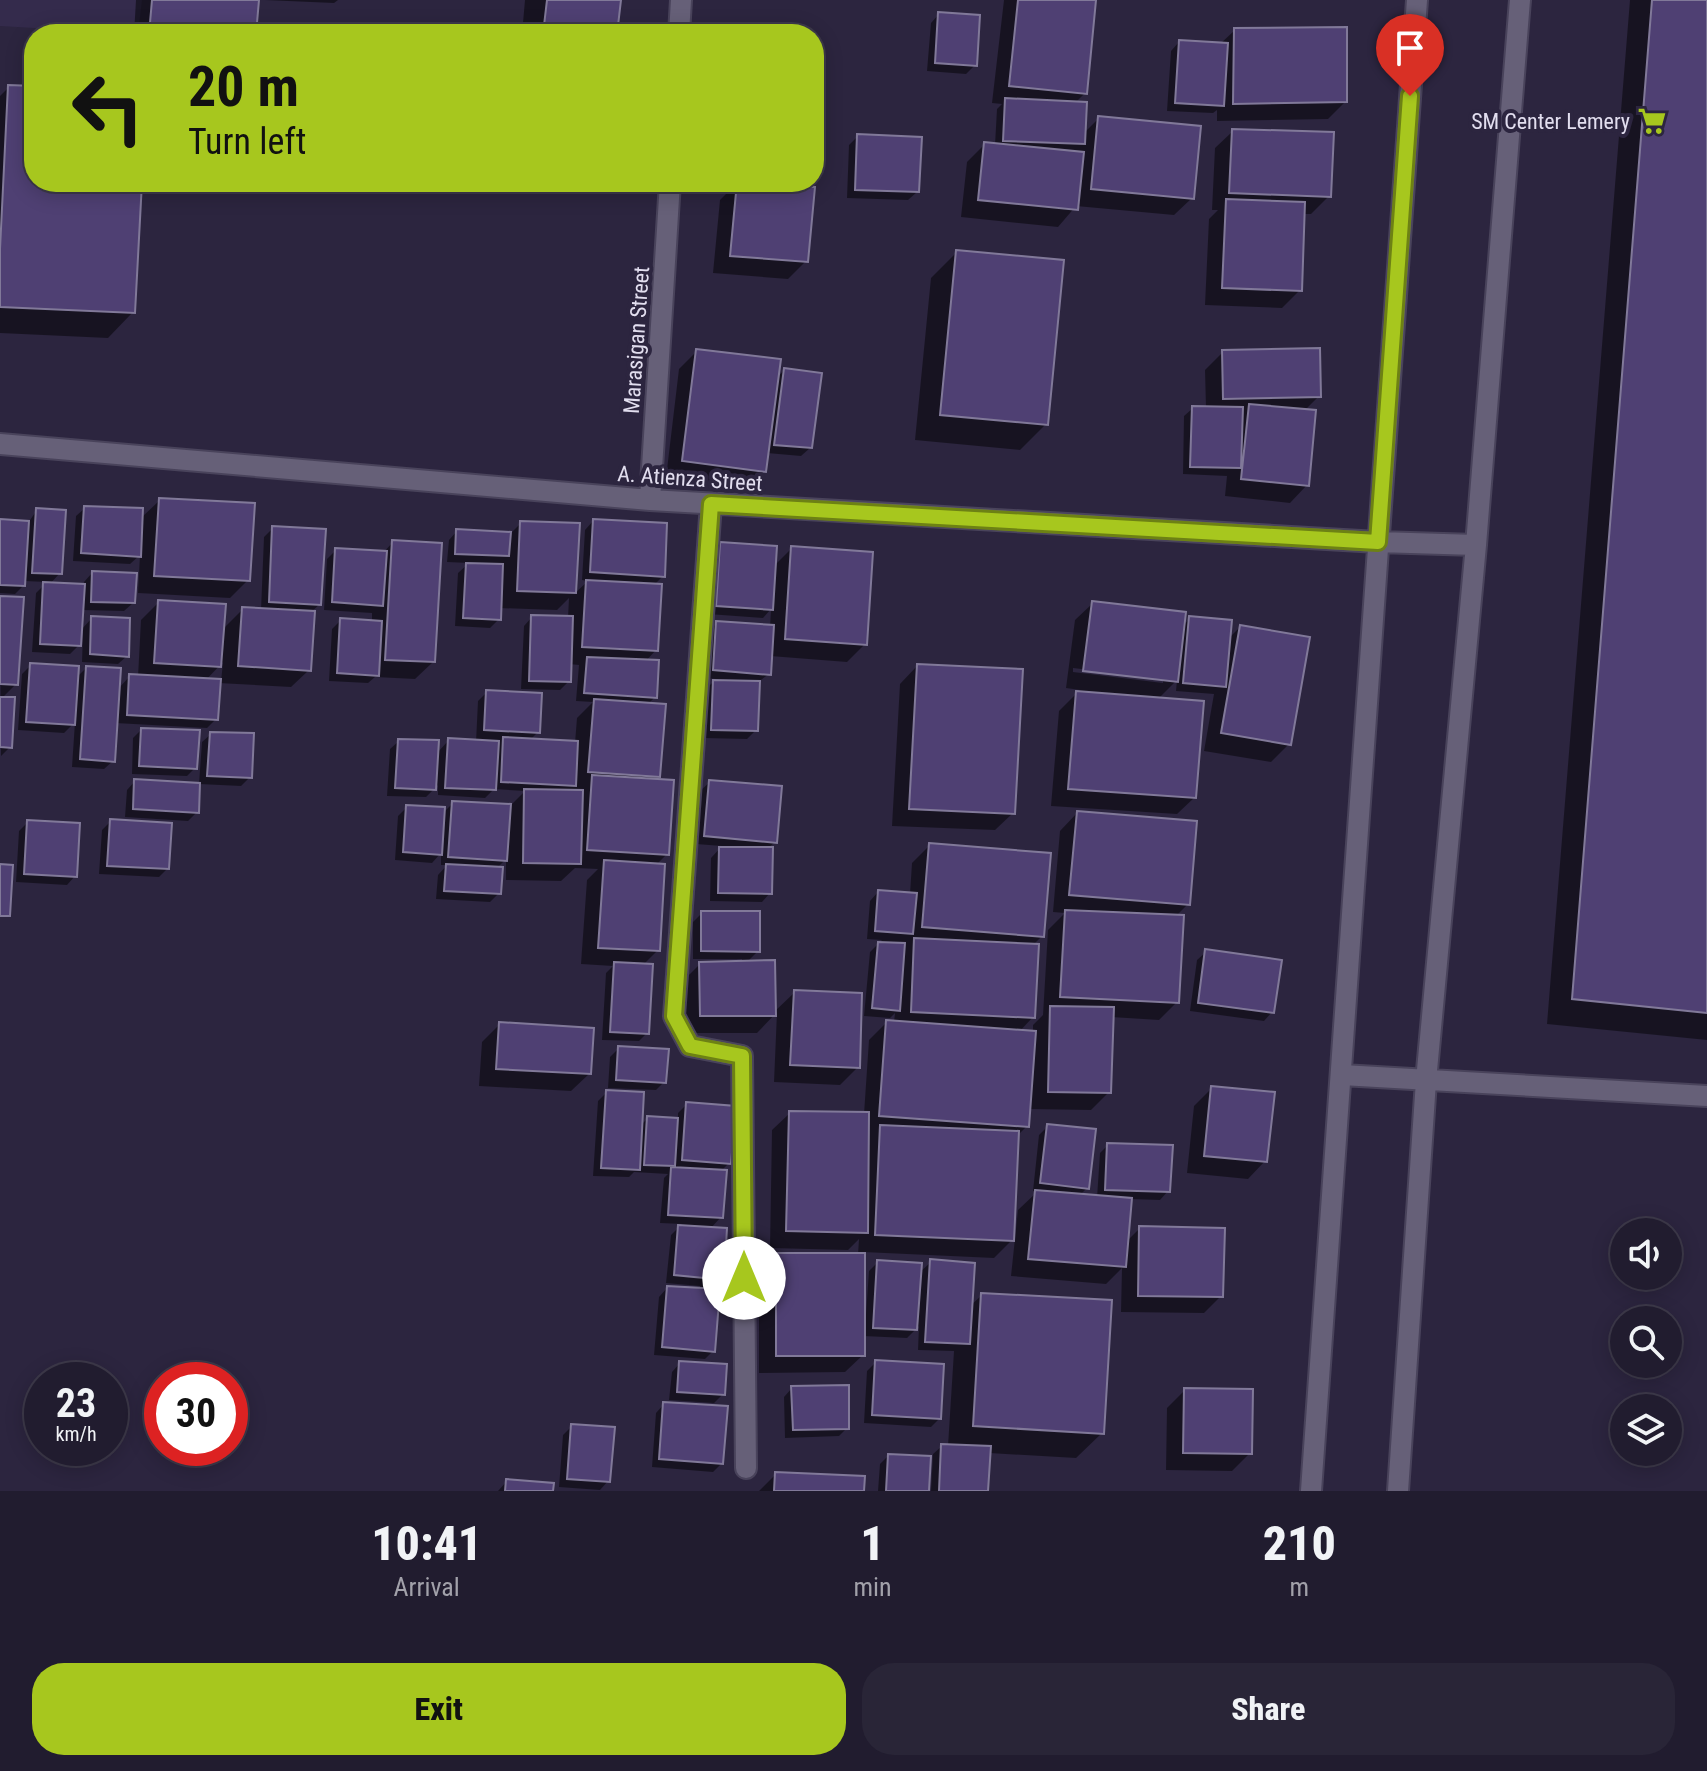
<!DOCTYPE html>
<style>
body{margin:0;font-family:"Roboto Condensed",sans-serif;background:#292537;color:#f1f3f6;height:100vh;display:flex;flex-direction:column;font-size:30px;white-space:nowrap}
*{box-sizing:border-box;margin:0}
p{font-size:26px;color:#a2a1aa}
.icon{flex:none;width:44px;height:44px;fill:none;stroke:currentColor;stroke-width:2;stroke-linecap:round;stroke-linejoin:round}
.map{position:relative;height:1491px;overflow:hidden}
.drawer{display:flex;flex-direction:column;background:#211c2f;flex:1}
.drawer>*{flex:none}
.top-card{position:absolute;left:24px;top:24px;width:800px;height:168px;border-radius:32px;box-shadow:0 4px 20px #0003,0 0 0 2px #3e3a4b;background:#a7c71e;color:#111;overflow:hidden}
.controls{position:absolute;left:1610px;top:1218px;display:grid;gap:16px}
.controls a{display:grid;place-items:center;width:72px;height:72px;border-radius:50%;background:#211c2f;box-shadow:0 4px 20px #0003,0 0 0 2px #3e3a4b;font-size:40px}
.speed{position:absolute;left:24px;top:1362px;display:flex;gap:16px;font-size:40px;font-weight:700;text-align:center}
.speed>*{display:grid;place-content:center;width:104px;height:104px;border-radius:50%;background:#211c2f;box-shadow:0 4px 20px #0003,0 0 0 2px #3e3a4b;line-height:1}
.speed small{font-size:20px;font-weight:400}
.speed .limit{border:12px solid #d22;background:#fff;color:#111}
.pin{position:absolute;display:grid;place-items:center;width:68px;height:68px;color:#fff;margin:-82px -34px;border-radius:50% 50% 50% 0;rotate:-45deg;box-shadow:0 0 8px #0007}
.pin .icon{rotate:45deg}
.me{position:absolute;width:88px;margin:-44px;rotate:0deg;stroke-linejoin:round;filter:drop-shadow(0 0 6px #0008)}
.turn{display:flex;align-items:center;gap:28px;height:168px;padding:0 32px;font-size:36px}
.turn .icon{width:104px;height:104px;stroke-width:2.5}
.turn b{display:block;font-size:56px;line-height:68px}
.eta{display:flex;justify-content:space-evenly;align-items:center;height:136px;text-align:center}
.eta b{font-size:48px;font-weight:800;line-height:56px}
.action{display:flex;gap:16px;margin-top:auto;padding:16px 32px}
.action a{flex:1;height:92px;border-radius:32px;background:#a7c71e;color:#111;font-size:32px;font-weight:800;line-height:92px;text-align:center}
.action a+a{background:#292537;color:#f1f3f6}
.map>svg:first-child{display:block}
.built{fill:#342b4c}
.shadow{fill:#0007;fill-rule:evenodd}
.building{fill:#4f4073;stroke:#817999;stroke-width:2}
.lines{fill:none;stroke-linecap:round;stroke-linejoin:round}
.minor-casing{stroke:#49435b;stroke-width:24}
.minor{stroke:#666078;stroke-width:20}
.route-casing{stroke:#6d8114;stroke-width:20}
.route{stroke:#a7c71e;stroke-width:14}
.labels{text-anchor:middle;stroke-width:8;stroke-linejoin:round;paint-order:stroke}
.poi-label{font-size:22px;fill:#e2deef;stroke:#2c253f;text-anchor:end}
.street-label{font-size:22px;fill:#e2deef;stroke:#2c253f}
</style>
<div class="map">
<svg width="1707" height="1491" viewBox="0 0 1707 1491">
<rect width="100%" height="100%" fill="#2c253f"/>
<!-- built -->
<path class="built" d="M0,0H142L138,34L0,26Z"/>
<!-- shadow -->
<path class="shadow" d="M136,0H257L254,34H134Z
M265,0H338L334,3Z
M525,0H619L615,34H522Z
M1004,0H1094L1085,93L1075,103L1084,133L1099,118L1192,198L1174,215L1076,206L1058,227L961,217L967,162L985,144L995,145L997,109L1002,104L992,103Z
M1630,0H1707V1040L1547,1024Z
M939,14L975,65L966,74L927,71L931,23Z
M1235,30L1345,102L1328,119L1217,121V110L1213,113L1167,111L1171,51L1179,42L1220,44Z
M9,87L34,88V182H140L133,312L108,338L0,333V96Z
M1233,131L1329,196L1311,214H1303L1300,290L1282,308L1205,305L1209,219L1218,210H1212L1215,148Z
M858,136L917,192L908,200L847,198L849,145Z
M738,182L806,261L788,279L713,273L720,200Z
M957,252L1046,424L1020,450L915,440L931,278Z
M697,351L776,379L784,370L810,448L801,456L767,453L764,471L747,488L666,478L679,369Z
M1223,352L1319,396L1304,411L1307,485L1290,503L1225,496L1227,476L1183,474L1184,416L1193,408H1206L1205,370Z
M160,500L248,580L230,598L138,593L140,555L130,564L73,561L76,516L85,508L141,518Z
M37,510L60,573L49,585L84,586V582L92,573L133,603L124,611L81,610L80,631L92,618L127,656L118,664L82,662L83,632H80L79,645L70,654L32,652L36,593L47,582L24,581L23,586L15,594L0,593V521L28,523Z
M593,521L663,576L653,586L656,650L645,662L655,697L648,704L658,777L654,781L667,854L656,865L658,950L642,966L647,1033L639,1041L602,1040L606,973L613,966L581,964L587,880L598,869L575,868L561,881L506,880V859L496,869L499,893L490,902L436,899L438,875L447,865H441V853L432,863L395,860L398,816L407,807L443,813L453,803L510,806L525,791L494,789L485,798L438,795V785L426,797L387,796L390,749L399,741L437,753L449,740L476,742L478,701L487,692L538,732L530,740L575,743L577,718L593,702L576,701L579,665L569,664V681L560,690L521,689L524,626L532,617L568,618L569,598L557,610L499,608V619L490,628L455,626L458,573L469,563L447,562L449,540L457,531L510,534L521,523L578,525L574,594L588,581L582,580L585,530Z
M273,528L320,604L310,613L309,670L291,687L218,683L216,719L207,728L115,723L113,761L104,769L72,767L75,722L64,733L18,730L22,674L31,665L76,678L86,668L118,689L130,676L138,677L141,620L159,602L222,630L243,609L261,610L264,537ZM223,662L221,682L205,681Z
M393,542L433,662L415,679L375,677L368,683L329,681L332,629L341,620L372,622V613L324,610L327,559L336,550L383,553Z
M721,544L774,566L792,548L865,644L847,662L770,656L769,674L758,682L756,730L747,739L703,738L705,690L716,679L705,678L708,632L717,623L770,627L771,609L763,618L708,614L712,553Z
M0,598L16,684L1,699L10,747L1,756Z
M1093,603L1183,626L1190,618L1228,639L1240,627L1289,744L1271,762L1204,751L1214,694L1176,691L1177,680L1158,699L1195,797L1177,814L1051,806L1059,711L1080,690L1066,688L1075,620ZM1073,668L1163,679V683L1073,672Z
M917,666L1013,813L995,830L892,826L900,684Z
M141,730L195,768L187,776L132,774L133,738Z
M211,734L250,777L241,786L199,784L202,742Z
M135,781L197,812L188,821L125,817L127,790Z
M710,782L775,842L767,849L770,893L762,902L710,901L711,858L722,846L696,844L701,790Z
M1077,813L1188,904L1175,917L1177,1002L1159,1020L1111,1017L1109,1092L1091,1110L1028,1109L1027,1126L1017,1136L1012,1240L994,1258L863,1252V1313L866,1314L869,1271L878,1262L920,1272L931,1262L970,1306L982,1295L1102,1433L1076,1458L989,1453L986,1491H931L933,1454L942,1446H948L954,1351L918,1350L919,1326L907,1338L863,1336V1355L845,1372L759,1373V1272L777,1255H858L859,1239L848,1250L770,1248L772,1130L790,1113L864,1114L869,1040L887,1022H894L895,1013L890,1018L864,1016L870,952L882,940L867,939L870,901L878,892L910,894L912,863L930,845L1042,936L1033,945V1017L1019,1032L1033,1033V1025L1043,1015L1048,930L1065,913L1053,912L1060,831Z
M111,821L167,869L159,877L99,874L102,830Z
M28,822L75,876L67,885L16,882L19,831Z
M702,913L758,951L746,963L774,1012L795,992L858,1067L840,1085L774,1082L777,1012L757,1033H683L682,982L700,964L742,963V959H693V922Z
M1206,952L1272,1012L1264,1021L1190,1011L1197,960Z
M500,1024L589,1074L571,1091L479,1086L482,1042Z
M619,1048L664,1082L656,1090L608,1088L610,1057Z
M1212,1088L1265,1161L1248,1179L1187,1173L1194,1106Z
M607,1092L640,1126L648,1118L678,1120V1113L687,1104L729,1163L720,1172L721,1217L710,1229L722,1279L710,1291L713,1351L705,1359L654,1355L659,1297L667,1288L700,1290V1286L666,1283L671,1235L682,1224L660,1223L664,1178L668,1174L634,1172L629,1177L593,1176L598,1101Z
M1048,1126L1087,1188L1079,1196L1097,1198L1100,1153L1108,1145L1168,1191L1160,1200L1130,1199L1126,1242L1140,1228L1221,1296L1204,1313L1121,1312L1122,1268L1106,1284L1011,1276L1018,1210L1037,1192L1033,1191L1039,1135Z
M876,1362L939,1419L931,1427L864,1423L867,1371Z
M680,1363L723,1394L714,1403L669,1400L672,1372Z
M792,1388L847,1428L839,1436L785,1438L784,1397Z
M1185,1390L1250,1453L1232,1471L1166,1470L1167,1408Z
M664,1404L722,1463L713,1472L652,1467L656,1413Z
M572,1426L608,1481L600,1490L559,1487L563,1435Z
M888,1456L927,1491H878L880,1464Z
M776,1474L862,1491H759Z
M507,1481L551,1491H498Z"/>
<!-- building -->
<path class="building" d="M152,0H259L256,34H149Z
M547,0H621L617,34H543Z
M1018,0H1096L1087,94L1009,86Z
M1652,0H1707V1013L1572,999Z
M938,12L980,15L977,66L935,63Z
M1347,27V102L1233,104L1234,28Z
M1179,40L1228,43L1224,106L1175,103Z
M8,85L34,86V182H142L135,313L0,307V249Z
M1005,98L1087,102L1085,144L1003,141Z
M1098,116L1201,126L1194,199L1091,189Z
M1232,129L1334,132L1331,197L1229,193Z
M857,134L922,137L919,192L855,190Z
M984,142L1084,152L1078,210L978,200Z
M737,182L815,187L808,262L730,256Z
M1226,199L1305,202L1302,291L1222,288Z
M956,250L1064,260L1048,425L940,415Z
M1320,348L1321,397L1223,399L1222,350Z
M696,349L781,359L766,472L682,461Z
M784,368L822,373L812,448L774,445Z
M1249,404L1316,410L1309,486L1241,479Z
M1192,406L1243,407L1241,468L1190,467Z
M159,498L255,503L250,581L154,576Z
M84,506L143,508L141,557L81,553Z
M36,508L66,510L62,574L32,573Z
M0,519L29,521L25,586L0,585Z
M593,519L667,523L665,577L590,572Z
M520,521L580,523L576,593L517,591Z
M272,526L326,529L321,605L269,602Z
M456,529L511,532L509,556L455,554Z
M392,540L442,543L435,662L385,660Z
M720,542L777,546L773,610L716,606Z
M791,546L873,552L867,645L785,639Z
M335,548L387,551L383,606L332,602Z
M466,563L503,564L501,620L463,618Z
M92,571L137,573L135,603L91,602Z
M586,580L662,584L658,651L582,647Z
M43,582L85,584L81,646L40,644Z
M0,596L24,597L18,685L0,684Z
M158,600L226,604L221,667L154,663Z
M1092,601L1186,612L1178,682L1083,671Z
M242,607L315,611L311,671L238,666Z
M531,615L573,616L571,682L529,681Z
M91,616L130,618L129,657L90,654Z
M1189,616L1232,620L1226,687L1183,683Z
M340,618L382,621L379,676L337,673Z
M716,621L774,625L771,675L713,670Z
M1240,625L1310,637L1291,745L1221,733Z
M587,657L659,660L657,698L584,693Z
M30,663L79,666L75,725L26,722Z
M917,664L1023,669L1015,814L909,809Z
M86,666L121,668L115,762L80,759Z
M129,674L221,679L218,720L127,715Z
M713,680L760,681L758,731L711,730Z
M486,690L542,693L540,733L484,730Z
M1076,691L1204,701L1196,798L1068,789Z
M0,697H15L12,748L0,747Z
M594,699L666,704L660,777L588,772Z
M141,728L200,730L197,769L139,766Z
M210,732L254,733L252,778L207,776Z
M503,737L578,741L576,786L501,782Z
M448,738L499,741L496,790L445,788Z
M398,739L439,740L436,790L395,788Z
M592,775L674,780L669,855L587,850Z
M134,779L200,783L199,813L133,809Z
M709,780L782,786L777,843L704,836Z
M524,789L583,790L581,864L523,863Z
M452,801L511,804L507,861L448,857Z
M406,805L445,807L442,855L403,852Z
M1077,811L1197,821L1190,905L1069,895Z
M110,819L172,823L169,869L107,866Z
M27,820L80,823L77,877L24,874Z
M929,843L1051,853L1044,937L922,927Z
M719,847H773L772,894L718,893Z
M604,860L665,864L660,951L598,948Z
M0,864L13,865L10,916H0Z
M446,864L503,867L501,894L444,891Z
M878,890L917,893L913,934L875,931Z
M1065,910L1184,915L1179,1003L1060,997Z
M701,911H760V952L701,951Z
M914,938L1039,944L1035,1018L911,1012Z
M878,942L905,943L900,1011L872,1008Z
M1205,949L1282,960L1274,1013L1198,1003Z
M775,960L776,1016H700L699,962Z
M614,962L653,964L649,1034L610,1032Z
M794,990L862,993L860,1068L790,1065Z
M1050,1006L1114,1007L1111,1093L1048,1092Z
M886,1020L1036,1031L1029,1127L879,1116Z
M499,1022L594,1028L591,1074L496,1069Z
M618,1046L669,1049L666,1083L616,1080Z
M1211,1086L1275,1092L1267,1162L1204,1156Z
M606,1090L644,1092L640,1170L601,1168Z
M686,1102L736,1106L731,1164L682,1160Z
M789,1111L869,1112L868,1233L786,1231Z
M647,1116L678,1118L675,1166L644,1165Z
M1047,1124L1096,1129L1089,1189L1040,1183Z
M880,1125L1019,1131L1014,1241L875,1235Z
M1107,1143L1173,1145L1170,1192L1105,1190Z
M671,1167L727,1170L723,1218L668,1215Z
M1035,1190L1132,1198L1126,1267L1028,1259Z
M678,1225L727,1228L724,1280L674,1275Z
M1139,1226L1225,1228L1223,1297L1138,1296Z
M776,1253H865V1356H776Z
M930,1259L975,1263L970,1344L925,1342Z
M877,1260L922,1263L917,1330L873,1328Z
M667,1286L720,1289L715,1352L662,1347Z
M981,1293L1112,1300L1104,1434L973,1426Z
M875,1360L944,1364L941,1419L872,1415Z
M679,1361L727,1364L725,1395L677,1392Z
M849,1385V1429L793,1430L791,1386Z
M1184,1388L1253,1389L1252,1454L1183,1453Z
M663,1402L728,1406L723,1464L659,1459Z
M571,1424L615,1427L610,1482L567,1479Z
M941,1444L991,1446L988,1491H939Z
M888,1454L931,1456L929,1491H886Z
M775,1472L865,1476L864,1491H774Z
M506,1479L554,1483L553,1491H505Z"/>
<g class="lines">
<defs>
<path id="minor" d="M679,34L681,0
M0,444L650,500L1378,542L1476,545
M650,500L670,182
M711,504L674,1016L690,1046L742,1056L746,1468
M1342,1075L1707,1096
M1311,1491L1417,0
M1398,1491L1426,1081L1476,545L1520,0"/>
</defs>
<!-- minor casing -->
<use href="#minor" class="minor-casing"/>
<!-- minor -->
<use href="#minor" class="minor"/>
</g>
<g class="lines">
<defs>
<path id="route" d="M744,1278L742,1056L690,1046L674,1016L711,504L1378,542L1410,96"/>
</defs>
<!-- route casing -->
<use href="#route" class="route-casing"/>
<!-- route -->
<use href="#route" class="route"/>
</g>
<!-- icons -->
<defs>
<symbol id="supermarket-bare" viewBox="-9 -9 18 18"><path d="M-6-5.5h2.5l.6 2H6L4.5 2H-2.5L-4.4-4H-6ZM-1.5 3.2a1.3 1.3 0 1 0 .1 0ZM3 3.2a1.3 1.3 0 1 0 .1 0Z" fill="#a7c71e" stroke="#2c253f" stroke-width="2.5" paint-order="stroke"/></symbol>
</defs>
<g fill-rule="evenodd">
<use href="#supermarket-bare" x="1632" y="101" width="40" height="40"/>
</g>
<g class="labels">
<!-- poi labels -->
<g class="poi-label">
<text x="1630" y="129">SM Center Lemery</text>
</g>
<!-- street labels -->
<g class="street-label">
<text transform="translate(636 340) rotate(-86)" y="8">Marasigan Street</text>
<text transform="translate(690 478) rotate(4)" y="8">A. Atienza Street</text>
</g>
</g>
</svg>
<div class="controls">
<a><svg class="icon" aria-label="sound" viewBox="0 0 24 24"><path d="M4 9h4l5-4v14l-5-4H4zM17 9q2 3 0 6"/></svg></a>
<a><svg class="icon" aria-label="search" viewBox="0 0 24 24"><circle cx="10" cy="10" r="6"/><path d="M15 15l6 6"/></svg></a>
<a><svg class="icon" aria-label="layers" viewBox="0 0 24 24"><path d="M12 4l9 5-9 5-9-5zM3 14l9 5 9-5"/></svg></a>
</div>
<div class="speed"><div>23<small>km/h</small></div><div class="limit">30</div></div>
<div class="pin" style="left:1410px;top:96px;background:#d93025"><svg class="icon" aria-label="arrive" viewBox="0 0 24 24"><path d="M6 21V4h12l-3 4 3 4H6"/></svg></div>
<svg class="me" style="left:744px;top:1278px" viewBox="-20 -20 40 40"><circle r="19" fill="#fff"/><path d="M0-13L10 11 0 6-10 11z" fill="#a7c71e"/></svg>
<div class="top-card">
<div class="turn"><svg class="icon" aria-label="left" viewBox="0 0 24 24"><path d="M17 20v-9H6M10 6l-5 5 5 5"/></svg><div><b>20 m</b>Turn left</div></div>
</div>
</div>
<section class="drawer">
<div class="eta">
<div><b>10:41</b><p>Arrival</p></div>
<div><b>1</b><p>min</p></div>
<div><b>210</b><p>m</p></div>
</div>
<div class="action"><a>Exit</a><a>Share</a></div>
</section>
